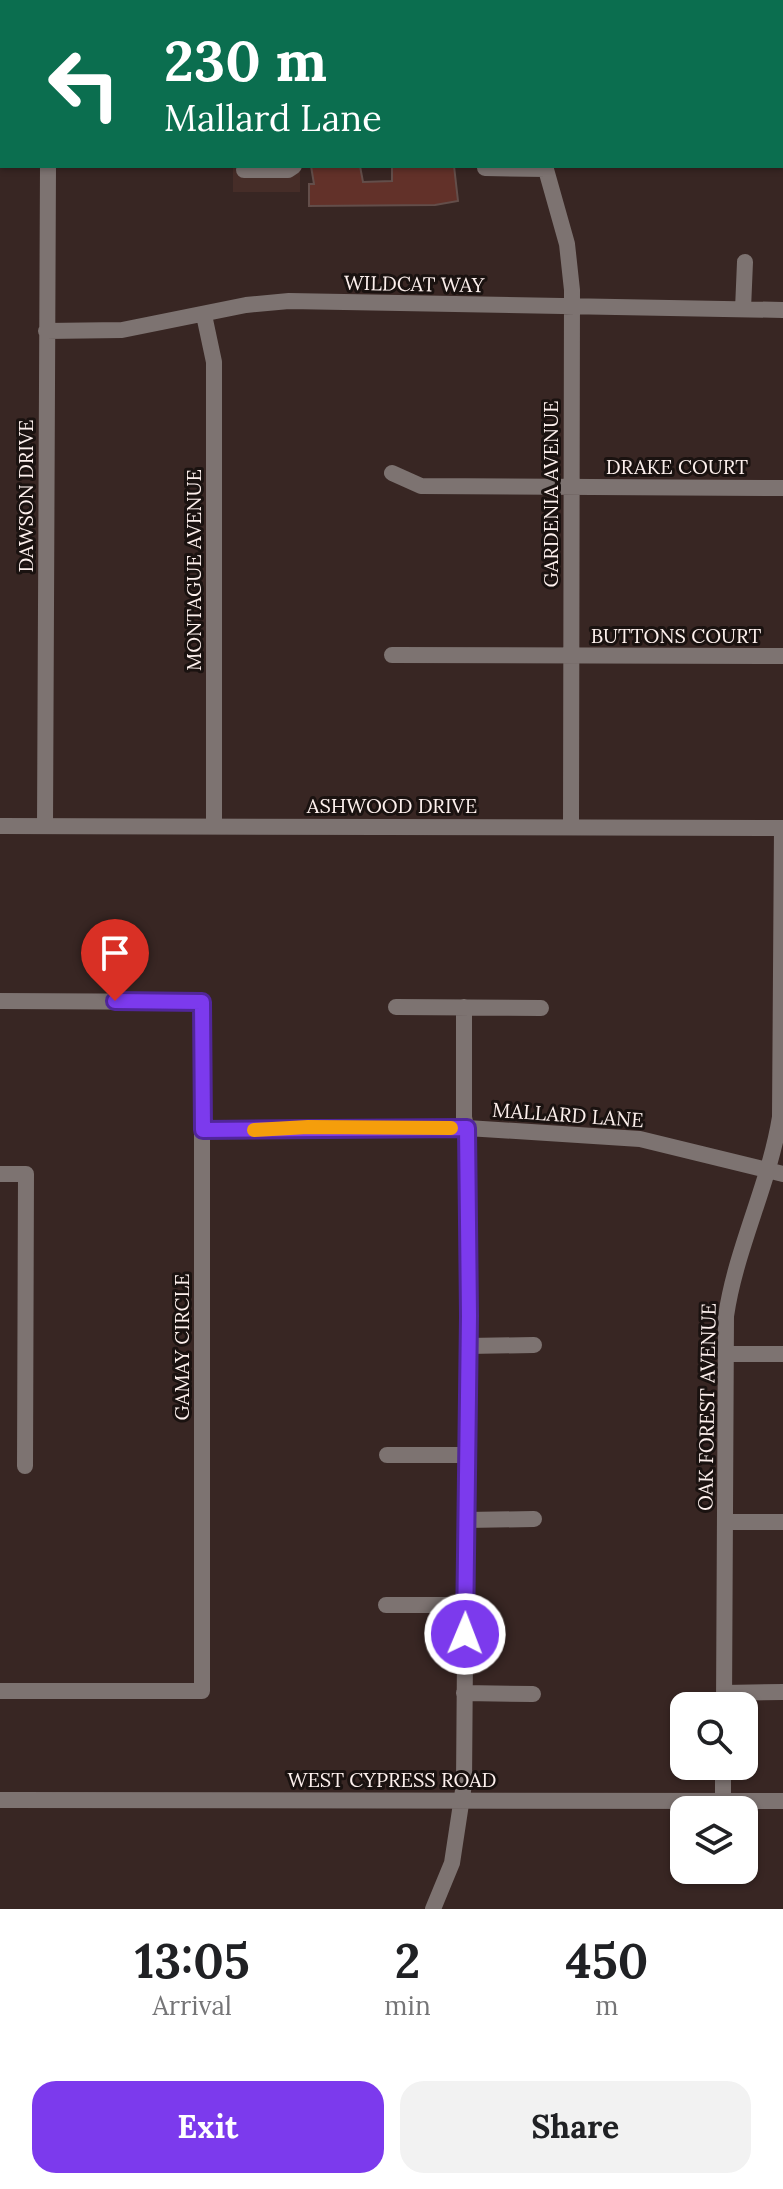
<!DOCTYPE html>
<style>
body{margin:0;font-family:Lora,serif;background:#f2f2f2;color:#202124;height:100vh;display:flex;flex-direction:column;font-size:30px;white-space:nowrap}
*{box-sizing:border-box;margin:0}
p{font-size:26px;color:#757577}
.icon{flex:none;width:44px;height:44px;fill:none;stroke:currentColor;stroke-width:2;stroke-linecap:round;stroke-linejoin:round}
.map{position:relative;height:1909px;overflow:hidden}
.sheet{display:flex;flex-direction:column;background:#fff;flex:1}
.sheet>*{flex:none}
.banner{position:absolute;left:0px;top:0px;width:784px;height:168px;box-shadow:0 2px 6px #0004;background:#0b6e4f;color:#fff;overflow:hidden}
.tools{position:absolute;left:670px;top:1692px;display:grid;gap:16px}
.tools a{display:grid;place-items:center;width:88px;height:88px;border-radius:16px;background:#fff;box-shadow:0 2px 6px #0004;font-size:40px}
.pin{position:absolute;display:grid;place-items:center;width:68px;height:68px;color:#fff;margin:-82px -34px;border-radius:50% 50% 50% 0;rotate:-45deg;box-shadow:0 0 8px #0007}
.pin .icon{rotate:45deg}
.me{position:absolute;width:88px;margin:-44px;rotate:1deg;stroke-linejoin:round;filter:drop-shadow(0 0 6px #0008)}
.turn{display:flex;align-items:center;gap:28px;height:168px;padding:0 32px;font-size:36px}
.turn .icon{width:104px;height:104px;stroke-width:2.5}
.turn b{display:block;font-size:56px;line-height:68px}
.eta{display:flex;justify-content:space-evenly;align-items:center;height:136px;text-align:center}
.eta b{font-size:48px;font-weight:700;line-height:56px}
.button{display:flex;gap:16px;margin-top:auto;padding:16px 32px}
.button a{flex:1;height:92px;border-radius:24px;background:#7c3aed;color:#fff;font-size:32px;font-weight:700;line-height:92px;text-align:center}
.button a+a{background:#f2f2f2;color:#202124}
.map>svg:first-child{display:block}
.built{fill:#462d28}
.building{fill:#623129;stroke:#634e4a;stroke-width:2}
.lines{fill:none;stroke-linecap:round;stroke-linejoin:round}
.minor{stroke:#7d7371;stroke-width:16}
.major{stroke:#cfbab6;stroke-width:20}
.route-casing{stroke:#51269a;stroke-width:20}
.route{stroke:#7c3aed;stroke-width:14}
.slow{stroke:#f59e0b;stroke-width:14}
.labels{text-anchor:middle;stroke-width:6;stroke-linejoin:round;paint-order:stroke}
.street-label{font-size:20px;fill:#fdf0ed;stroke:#1a1210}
</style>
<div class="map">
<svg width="783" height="1909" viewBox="0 0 783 1909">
<rect width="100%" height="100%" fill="#382623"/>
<!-- built -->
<path class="built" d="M233,166H300V192H233Z"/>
<!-- building -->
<path class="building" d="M311,166H360L363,182L392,181V166H454L458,201L435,205L309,206V184H314Z"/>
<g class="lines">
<!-- minor -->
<path class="minor" d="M543,0V2
M688,0V2
M545,166L567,244L572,290L571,827
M485,168L546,169
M244,170H288L294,166
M743,309L745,262
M204,315L214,362V826
M46,331L122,330L246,305L289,301L783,310
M392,473L421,486L783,488
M392,655L782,656
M0,826L783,828
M45,826L48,166
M0,1001L202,1002V1691H0
M396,1007L541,1008
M203,1130L467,1128L640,1139L783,1174
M0,1174H26L25,1466
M468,1346L534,1345
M725,1354H783
M387,1455H465
M466,1520L534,1519
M725,1522H783
M386,1605H465
M464,1693L533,1694
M724,1693L783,1692
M724,1706L726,1316C736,1248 769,1185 780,1117L782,828
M0,1800L783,1801
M723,1801V1766
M433,1909L452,1863L464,1784L469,1142L464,1117V1007"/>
<!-- major -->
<path class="major" d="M0,11H2
M782,12H783
M0,35H2
M782,37H783"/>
</g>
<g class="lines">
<defs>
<path id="route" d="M115,1001L202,1002L203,1130L467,1128L469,1316L465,1634"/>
</defs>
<!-- route casing -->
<use href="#route" class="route-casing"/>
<!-- route -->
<use href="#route" class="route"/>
<!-- slow -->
<path class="slow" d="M254,1130L308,1127L451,1128"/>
</g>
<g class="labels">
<!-- street labels -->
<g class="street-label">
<text transform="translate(414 284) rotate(1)" y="7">WILDCAT WAY</text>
<text x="677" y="474">DRAKE COURT</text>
<text transform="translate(551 494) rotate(-90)" y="7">GARDENIA AVENUE</text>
<text transform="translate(26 496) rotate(-90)" y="7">DAWSON DRIVE</text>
<text transform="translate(194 570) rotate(-90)" y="7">MONTAGUE AVENUE</text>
<text x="676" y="643">BUTTONS COURT</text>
<text x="392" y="813">ASHWOOD DRIVE</text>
<text transform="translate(568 1115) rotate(4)" y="7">MALLARD LANE</text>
<text transform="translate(182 1347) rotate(-90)" y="7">GAMAY CIRCLE</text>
<text transform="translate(707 1407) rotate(-89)" y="7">OAK FOREST AVENUE</text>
<text x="392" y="1787">WEST CYPRESS ROAD</text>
</g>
</g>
</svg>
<div class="tools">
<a><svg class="icon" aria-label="search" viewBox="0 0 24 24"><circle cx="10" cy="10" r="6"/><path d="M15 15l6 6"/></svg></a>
<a><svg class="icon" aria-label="layers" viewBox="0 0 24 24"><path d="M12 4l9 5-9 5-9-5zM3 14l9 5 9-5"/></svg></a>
</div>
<div class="pin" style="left:115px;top:1001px;background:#d93025"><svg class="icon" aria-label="arrive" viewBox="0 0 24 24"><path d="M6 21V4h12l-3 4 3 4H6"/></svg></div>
<svg class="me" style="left:465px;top:1634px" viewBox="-20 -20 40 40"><circle r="17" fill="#7c3aed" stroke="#fff" stroke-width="3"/><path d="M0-11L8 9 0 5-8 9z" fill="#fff"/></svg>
<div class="banner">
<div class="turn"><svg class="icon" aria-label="left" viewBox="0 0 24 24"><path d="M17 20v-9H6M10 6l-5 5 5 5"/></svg><div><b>230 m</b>Mallard Lane</div></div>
</div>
</div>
<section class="sheet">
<div class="eta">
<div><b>13:05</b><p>Arrival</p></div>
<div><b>2</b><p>min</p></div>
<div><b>450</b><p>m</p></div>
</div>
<div class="button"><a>Exit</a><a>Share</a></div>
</section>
